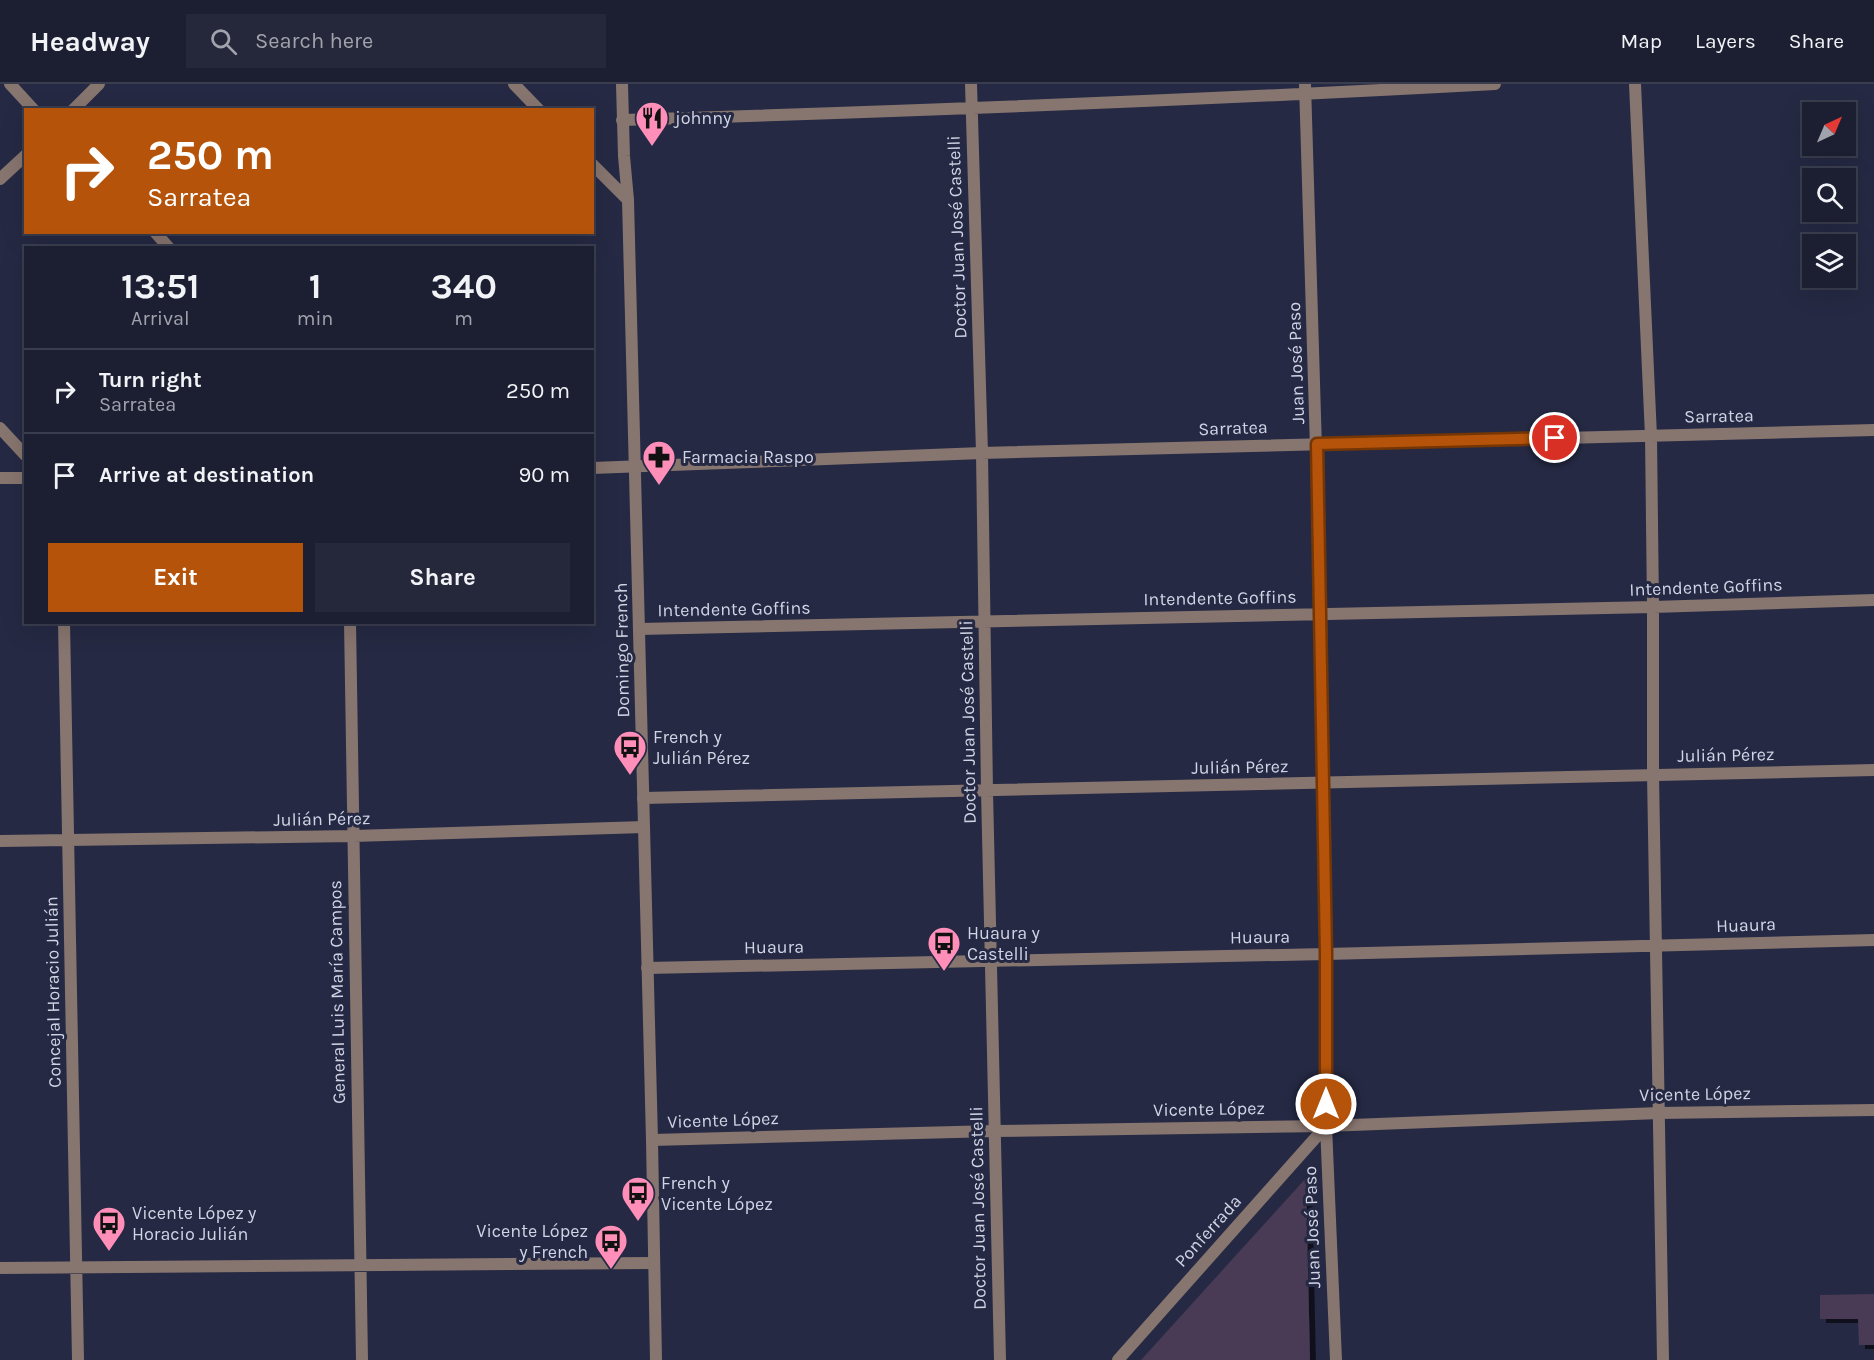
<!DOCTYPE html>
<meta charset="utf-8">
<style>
body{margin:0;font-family:Karla,sans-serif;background:#25273a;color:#f1f3f6;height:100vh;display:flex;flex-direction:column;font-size:22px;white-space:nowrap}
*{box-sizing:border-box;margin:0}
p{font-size:20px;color:#a0a2ac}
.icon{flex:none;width:33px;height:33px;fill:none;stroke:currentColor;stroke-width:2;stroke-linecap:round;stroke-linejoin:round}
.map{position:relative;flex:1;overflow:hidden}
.details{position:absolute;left:24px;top:162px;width:570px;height:378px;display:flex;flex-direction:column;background:#1c1f32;border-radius:0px;box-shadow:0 6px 24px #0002,0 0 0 2px #3a3d4d}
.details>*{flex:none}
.guide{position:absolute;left:24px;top:24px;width:570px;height:126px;border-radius:0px;box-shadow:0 6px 24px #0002,0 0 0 2px #3a3d4d;background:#b45309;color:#fff;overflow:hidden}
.needle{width:39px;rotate:44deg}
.fabs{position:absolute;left:1802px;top:18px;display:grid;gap:12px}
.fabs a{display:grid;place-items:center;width:54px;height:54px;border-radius:0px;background:#1c1f32;box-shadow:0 6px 24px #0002,0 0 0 2px #3a3d4d;font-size:30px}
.pin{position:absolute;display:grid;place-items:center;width:51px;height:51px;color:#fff;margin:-26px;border:3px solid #fff;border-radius:50%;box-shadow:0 2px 6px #0007}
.me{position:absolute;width:66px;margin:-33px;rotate:0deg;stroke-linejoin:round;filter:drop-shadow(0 0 4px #0008)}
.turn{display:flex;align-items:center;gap:21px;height:126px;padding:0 24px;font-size:27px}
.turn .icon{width:78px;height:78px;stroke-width:2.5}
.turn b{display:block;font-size:42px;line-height:51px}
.eta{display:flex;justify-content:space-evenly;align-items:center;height:102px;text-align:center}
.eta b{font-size:36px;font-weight:700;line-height:42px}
.cta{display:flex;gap:12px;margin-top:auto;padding:12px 24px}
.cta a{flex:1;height:69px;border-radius:0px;background:#b45309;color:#fff;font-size:24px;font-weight:700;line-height:69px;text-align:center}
.cta a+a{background:#25273a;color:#f1f3f6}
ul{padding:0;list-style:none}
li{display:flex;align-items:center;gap:18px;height:84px;padding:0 24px;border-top:2px solid #3a3d4d}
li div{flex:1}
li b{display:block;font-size:22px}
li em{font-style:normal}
header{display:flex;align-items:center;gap:36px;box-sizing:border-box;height:84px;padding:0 30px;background:#1c1f32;border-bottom:2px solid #3a3d4d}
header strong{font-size:28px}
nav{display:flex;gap:33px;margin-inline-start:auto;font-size:21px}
.search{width:420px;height:54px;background:#25273a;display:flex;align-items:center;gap:15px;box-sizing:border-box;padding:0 21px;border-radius:0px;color:#a0a2ac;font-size:22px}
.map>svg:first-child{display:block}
.building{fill:#493a55;filter:url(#shadow)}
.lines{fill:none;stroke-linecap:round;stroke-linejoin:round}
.minor{stroke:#87756f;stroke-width:12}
.tertiary{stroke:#87756f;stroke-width:12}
.route-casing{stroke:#753606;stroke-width:15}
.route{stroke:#b45309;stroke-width:10}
.labels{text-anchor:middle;stroke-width:6;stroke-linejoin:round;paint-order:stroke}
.poi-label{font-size:18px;fill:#d0d4e5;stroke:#252943;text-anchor:start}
.street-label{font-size:18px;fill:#d0d4e5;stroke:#252943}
</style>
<header>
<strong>Headway</strong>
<div class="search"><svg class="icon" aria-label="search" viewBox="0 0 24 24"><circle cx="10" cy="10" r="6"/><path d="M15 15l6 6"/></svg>Search here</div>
<nav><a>Map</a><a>Layers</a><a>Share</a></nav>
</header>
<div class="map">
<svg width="1874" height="1276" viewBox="0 0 1874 1276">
<defs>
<filter id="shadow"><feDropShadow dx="6" dy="4" stdDeviation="0" flood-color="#0009"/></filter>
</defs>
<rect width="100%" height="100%" fill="#252943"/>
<!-- building -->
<path class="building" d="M1306,1094L1310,1276H1141Z
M1874,1210V1261H1859L1858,1235H1820V1211Z"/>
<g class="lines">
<!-- minor -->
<path class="minor" d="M10,0L34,26
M514,0L539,26
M971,0L982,369L987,707L1000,1276
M1305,0L1321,530L1326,870V1042L1336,1276
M1635,0L1651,352L1653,523V690L1663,1276
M73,26L99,0
M622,36C913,27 1204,16 1495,0
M592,80L628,116
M0,95L26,71
M155,148L169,164
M0,344L26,372
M592,384L982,369L1874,346
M0,394H26
M64,538L78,1276
M350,538L362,1276
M639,545L1653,523L1874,516
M643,714L1874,686
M0,757L353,752L644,743
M647,884L1326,870L1874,856
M652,1056L994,1047L1326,1042L1659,1029L1874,1026
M0,1184L653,1179
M1118,1276L1326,1042"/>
<!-- tertiary -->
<path class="tertiary" d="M622,0L624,72L628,116L652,1056L656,1276"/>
</g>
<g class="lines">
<defs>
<path id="route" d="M1326,1020V870L1317,360L1555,354"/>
</defs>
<!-- route casing -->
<use href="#route" class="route-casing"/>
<!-- route -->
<use href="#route" class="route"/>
</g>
<!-- icons -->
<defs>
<symbol id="restaurant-pin" viewBox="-11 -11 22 30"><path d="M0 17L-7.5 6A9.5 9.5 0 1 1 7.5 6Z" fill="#ff8eb9" stroke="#252943"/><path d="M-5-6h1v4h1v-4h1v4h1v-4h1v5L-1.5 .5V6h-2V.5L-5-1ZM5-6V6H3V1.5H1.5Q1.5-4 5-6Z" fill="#111"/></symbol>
<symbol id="pharmacy-pin" viewBox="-11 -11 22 30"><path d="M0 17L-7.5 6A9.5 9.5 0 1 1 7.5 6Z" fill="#ff8eb9" stroke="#252943"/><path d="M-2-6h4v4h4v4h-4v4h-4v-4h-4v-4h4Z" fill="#111"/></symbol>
<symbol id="bus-pin" viewBox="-11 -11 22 30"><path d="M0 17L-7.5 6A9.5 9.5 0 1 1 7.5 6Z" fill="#ff8eb9" stroke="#252943"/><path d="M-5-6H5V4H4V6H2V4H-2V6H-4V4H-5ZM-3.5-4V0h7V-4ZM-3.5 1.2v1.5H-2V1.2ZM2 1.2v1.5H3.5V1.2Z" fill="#111"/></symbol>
</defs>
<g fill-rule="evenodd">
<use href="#restaurant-pin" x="633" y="15" width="38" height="52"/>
<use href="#pharmacy-pin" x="640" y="354" width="38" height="52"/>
<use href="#bus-pin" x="611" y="644" width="38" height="52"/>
<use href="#bus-pin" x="925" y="840" width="38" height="52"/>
<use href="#bus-pin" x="619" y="1090" width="38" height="52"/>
<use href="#bus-pin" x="90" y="1120" width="38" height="52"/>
<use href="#bus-pin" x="592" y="1138" width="38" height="52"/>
</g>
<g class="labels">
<!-- poi labels -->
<g class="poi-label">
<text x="675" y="40">johnny</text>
<text x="682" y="379">Farmacia Raspo</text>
<text x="653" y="659">French y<tspan x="653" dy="21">Julián Pérez</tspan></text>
<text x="967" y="855">Huaura y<tspan x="967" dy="21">Castelli</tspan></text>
<text x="661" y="1105">French y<tspan x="661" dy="21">Vicente López</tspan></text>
<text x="132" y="1135">Vicente López y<tspan x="132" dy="21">Horacio Julián</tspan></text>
<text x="588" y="1153" text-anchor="end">Vicente López<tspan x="588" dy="21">y French</tspan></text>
</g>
<!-- street labels -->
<g class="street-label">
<text transform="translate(957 153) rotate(-92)" y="6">Doctor Juan José Castelli</text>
<text transform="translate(1296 279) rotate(-92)" y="6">Juan José Paso</text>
<text transform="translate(1719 332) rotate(-1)" y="6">Sarratea</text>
<text transform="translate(1233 344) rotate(-2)" y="6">Sarratea</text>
<text transform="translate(1706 503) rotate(-2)" y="6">Intendente Goffins</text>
<text transform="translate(1220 514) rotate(-1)" y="6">Intendente Goffins</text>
<text transform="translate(734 525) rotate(-1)" y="6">Intendente Goffins</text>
<text transform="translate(622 566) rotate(-91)" y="6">Domingo French</text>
<text transform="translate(968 638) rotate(-91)" y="6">Doctor Juan José Castelli</text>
<text transform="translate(1726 671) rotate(-1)" y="6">Julián Pérez</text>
<text transform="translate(1240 683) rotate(-1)" y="6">Julián Pérez</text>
<text transform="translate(322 735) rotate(-1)" y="6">Julián Pérez</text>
<text transform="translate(1746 841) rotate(-2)" y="6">Huaura</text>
<text transform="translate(1260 853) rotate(-1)" y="6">Huaura</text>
<text transform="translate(774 863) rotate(-1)" y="6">Huaura</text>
<text transform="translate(53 908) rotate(-91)" y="6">Concejal Horacio Julián</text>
<text transform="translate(337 908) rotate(-91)" y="6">General Luis María Campos</text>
<text transform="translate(1695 1010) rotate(-1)" y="6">Vicente López</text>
<text transform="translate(1209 1025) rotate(-1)" y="6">Vicente López</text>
<text transform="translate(723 1036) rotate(-2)" y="6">Vicente López</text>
<text transform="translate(978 1124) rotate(-91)" y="6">Doctor Juan José Castelli</text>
<text transform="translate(1312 1143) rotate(-92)" y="6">Juan José Paso</text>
<text transform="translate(1208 1147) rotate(-48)" y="6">Ponferrada</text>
</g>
</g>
</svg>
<div class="fabs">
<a><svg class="needle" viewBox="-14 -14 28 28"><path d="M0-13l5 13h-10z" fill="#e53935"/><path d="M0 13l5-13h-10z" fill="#a0a2ac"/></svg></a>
<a><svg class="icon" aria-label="search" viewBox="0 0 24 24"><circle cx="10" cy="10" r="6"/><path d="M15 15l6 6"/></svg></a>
<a><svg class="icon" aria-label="layers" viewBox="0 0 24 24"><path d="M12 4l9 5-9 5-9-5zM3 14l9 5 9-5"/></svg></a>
</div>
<div class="pin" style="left:1555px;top:354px;background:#d93025"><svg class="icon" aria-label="arrive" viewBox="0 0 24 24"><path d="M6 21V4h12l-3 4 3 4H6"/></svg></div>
<svg class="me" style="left:1326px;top:1020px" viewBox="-20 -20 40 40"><circle r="17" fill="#b45309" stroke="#fff" stroke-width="3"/><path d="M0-11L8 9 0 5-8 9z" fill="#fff"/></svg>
<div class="guide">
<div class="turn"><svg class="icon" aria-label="right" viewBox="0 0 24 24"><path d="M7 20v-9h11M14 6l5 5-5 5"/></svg><div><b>250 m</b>Sarratea</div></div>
</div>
<section class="details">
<div class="eta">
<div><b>13:51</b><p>Arrival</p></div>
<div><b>1</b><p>min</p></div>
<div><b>340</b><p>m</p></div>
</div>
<ul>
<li><svg class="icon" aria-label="right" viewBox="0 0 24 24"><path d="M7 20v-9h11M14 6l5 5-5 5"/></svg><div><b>Turn right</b><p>Sarratea</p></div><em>250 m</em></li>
<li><svg class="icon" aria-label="arrive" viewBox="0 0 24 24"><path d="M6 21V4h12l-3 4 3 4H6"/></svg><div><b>Arrive at destination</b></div><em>90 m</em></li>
</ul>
<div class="cta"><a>Exit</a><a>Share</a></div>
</section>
</div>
